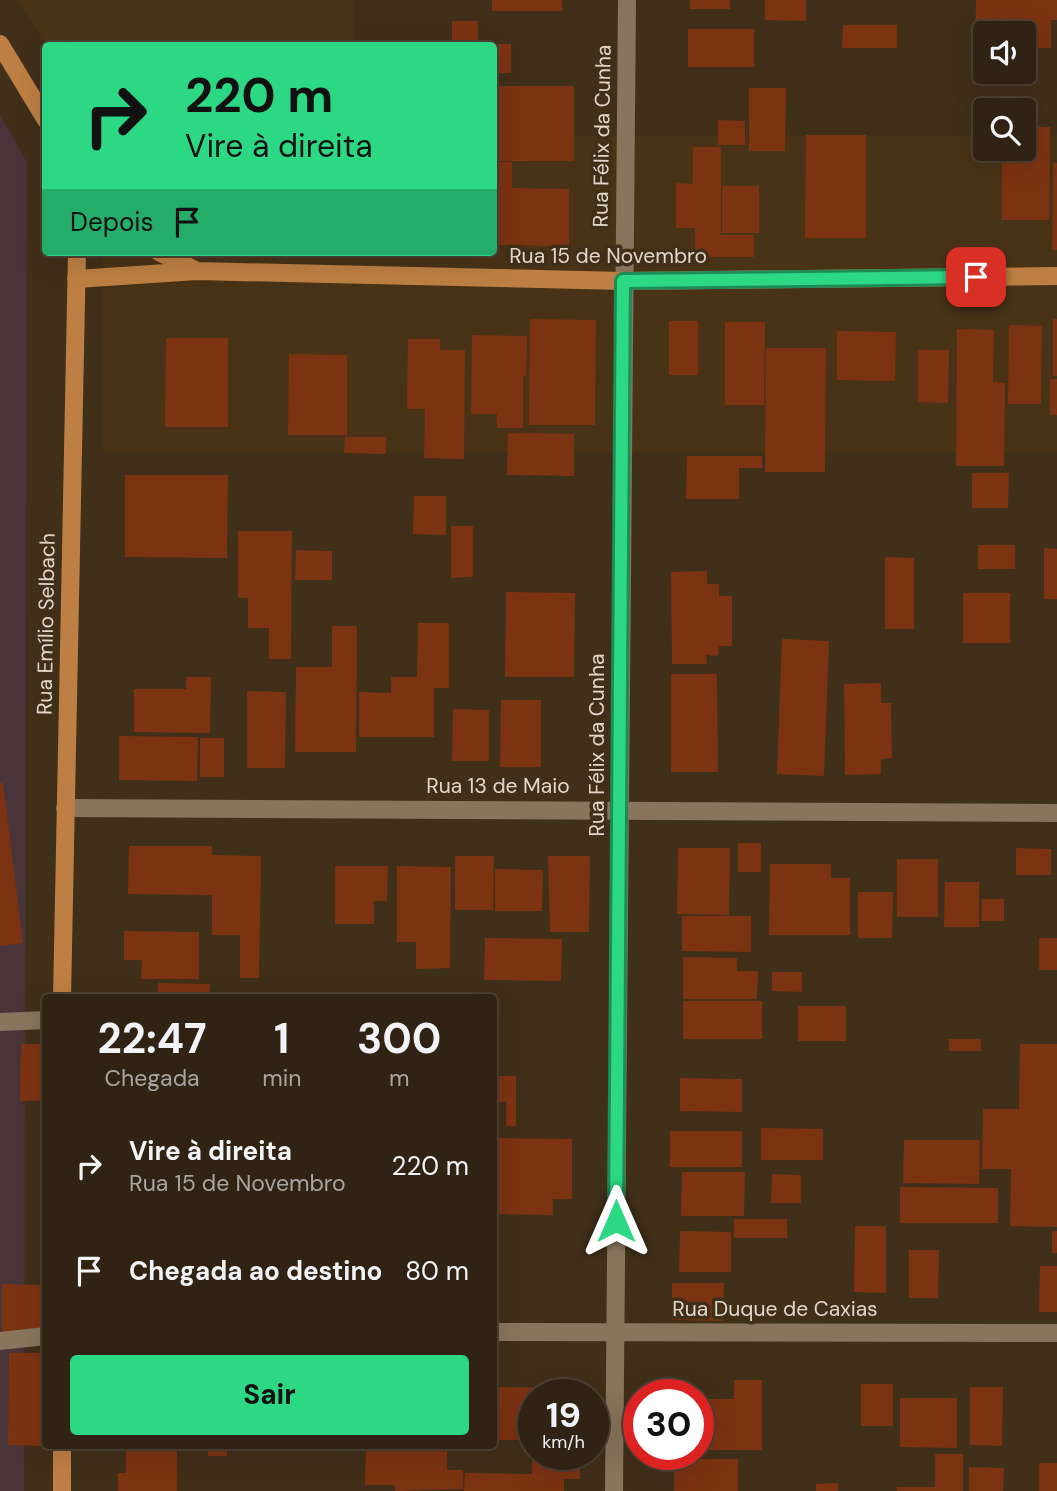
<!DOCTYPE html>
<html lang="pt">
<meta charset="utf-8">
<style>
body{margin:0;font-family:"DM Sans",sans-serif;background:#382b1c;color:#f1f3f6;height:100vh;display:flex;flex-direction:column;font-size:26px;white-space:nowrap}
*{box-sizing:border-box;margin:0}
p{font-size:23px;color:#a8a4a0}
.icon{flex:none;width:38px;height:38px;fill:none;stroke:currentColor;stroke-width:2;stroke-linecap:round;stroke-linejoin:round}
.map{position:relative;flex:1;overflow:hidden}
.side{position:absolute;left:42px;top:994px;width:455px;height:455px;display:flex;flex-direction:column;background:#302313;border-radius:7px;box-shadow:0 7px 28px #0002,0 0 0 2px #4b4033}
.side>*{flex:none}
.guide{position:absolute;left:42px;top:42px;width:455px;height:214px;border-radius:7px;box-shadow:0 7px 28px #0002,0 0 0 2px #4b4033;background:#2dd884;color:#111;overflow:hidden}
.tools{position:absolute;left:973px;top:21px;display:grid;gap:14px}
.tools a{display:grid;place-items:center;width:63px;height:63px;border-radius:7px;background:#302313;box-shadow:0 7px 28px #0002,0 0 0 2px #4b4033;font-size:35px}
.speed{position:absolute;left:518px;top:1379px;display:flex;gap:14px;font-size:35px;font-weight:700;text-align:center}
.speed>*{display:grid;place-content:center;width:91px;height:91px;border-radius:50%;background:#302313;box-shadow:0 7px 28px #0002,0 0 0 2px #4b4033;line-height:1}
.speed small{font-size:18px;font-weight:400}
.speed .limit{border:10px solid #d22;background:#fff;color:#111}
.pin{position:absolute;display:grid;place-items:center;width:60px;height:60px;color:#fff;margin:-30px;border-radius:14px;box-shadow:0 4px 10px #0006}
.me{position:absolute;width:77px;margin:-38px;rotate:0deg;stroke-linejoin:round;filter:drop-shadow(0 0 5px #0008)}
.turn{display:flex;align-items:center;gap:24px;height:147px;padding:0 28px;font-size:32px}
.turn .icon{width:91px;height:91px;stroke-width:2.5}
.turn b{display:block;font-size:49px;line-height:60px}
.then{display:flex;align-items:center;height:66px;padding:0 28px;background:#0003;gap:14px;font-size:26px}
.eta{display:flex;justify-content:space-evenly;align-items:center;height:119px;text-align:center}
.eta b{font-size:42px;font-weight:700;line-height:49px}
.cta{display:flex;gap:14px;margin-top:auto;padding:14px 28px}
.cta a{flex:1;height:80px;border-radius:7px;background:#2dd884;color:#111;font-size:28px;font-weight:700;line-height:80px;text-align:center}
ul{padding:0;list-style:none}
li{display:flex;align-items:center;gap:21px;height:105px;padding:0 28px}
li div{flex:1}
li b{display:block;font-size:26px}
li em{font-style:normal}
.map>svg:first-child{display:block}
.built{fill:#493317}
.industrial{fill:#483439}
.building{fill:#7c3312}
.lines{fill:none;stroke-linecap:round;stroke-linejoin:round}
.minor{stroke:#89755d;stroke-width:18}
.major{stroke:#bd7f43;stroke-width:18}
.route-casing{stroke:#1d8c56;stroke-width:18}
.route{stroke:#2dd884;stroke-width:12}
.labels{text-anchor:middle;stroke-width:7;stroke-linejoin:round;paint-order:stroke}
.street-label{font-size:21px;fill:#e1d6c9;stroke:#402f19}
</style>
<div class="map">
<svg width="1057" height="1491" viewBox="0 0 1057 1491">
<rect width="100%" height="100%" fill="#402f19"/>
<!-- built -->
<path class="built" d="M18,0H353V45H46Z
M1057,135V452H103V252H494V136H985V149H1024V136Z"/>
<!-- industrial -->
<path class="industrial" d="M0,115L27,162L24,1491H0Z"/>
<!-- building -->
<path class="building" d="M492,0H562V11H492Z
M690,0H730V9H690Z
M765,0H806V21L765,20Z
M976,0H1057V20H1051V48H1024V33H985V47H975Z
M452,21H478V46H452Z
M843,25H897V48H842Z
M688,29H754V67H688Z
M494,44H511V73H494Z
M494,86H574V161H494Z
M749,88H786L785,151H749Z
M718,120L745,121V145H718Z
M1024,127H1050L1049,220H1002V149H1024Z
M806,135H866V238H805Z
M693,147H721V235H754V257H695V228H676V183L693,184Z
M494,162H512V188L569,189V246L494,245Z
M1053,163H1057V250H1052Z
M722,186H759V233H722Z
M530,319L596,320L595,425H529Z
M1053,319H1057V376H1053Z
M669,321H698V375H669Z
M725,322H765L764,405H725Z
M1009,325L1042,326L1041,404H1008Z
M957,329L994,330L993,382L1005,383L1004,466H956Z
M837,331L896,332L895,381L837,380Z
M472,335L527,336L526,376H523V428H497V414H471Z
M166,338H228V427H165Z
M408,339H440V350H465L464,459L424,458L425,409H407Z
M766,348H826L825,472H765Z
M918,350H949L948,403L918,402Z
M289,354L347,355V435H288Z
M1050,379H1057V415H1050Z
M508,433L574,434V476L507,475Z
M345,437H386V454L344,453Z
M687,456H762V468H739V499H686Z
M972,473H1009L1008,508H972Z
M125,475H228L227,558L125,557Z
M414,496H446V535L413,534Z
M451,526H473V577L451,578Z
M238,531H292L291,659H269V628H248V598H238Z
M978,545H1015V569H978Z
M1044,548L1057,549V599H1044Z
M296,550L332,551V580H295Z
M885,557L914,558V629H885Z
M707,571V584H719V596H732V646H719L718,656L706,655L707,664H672L671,572Z
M506,592L575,593L574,677H505Z
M963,593H1010V643H963Z
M418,623H449V688H434V737H359V692L391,693V677H417Z
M332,626H357L356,752H295L296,667H332Z
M782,639L829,641L824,776L777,774Z
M671,674H717L718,772H671Z
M186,677H211L210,733L134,732V689H186Z
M881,683V703H891L892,758L881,759V774L845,775L844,684Z
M247,691L286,692L285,768H247Z
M501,700H541V767H500Z
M453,709L489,710V761H452Z
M119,736L198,737L197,781L119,780Z
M200,738H224V777H200Z
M0,783H3L23,943L0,946Z
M738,843H761V872H738Z
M129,846H212V855L261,856L259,978H240V935H212V895L128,894Z
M678,848H730L729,915L677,914Z
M1016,848L1051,849V875H1016Z
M455,856H494L493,910H455Z
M548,856H590L589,932H550Z
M897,859H938V917H897Z
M770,864H831V878H850V935H769Z
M335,866H388L387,901H374V924H335Z
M397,866L451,867L450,968L416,969V942H397Z
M495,869L543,870L542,911H495Z
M945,882H979V927H944Z
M858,892H893L892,938H858Z
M982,899H1004V921H981Z
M682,916H751V952L682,951Z
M124,931L199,932V979H141L142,960H124Z
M485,938L562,939L561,981L484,980Z
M1039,938H1057V970H1039Z
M683,957L737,958V971H758L757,999H683Z
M772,972H802V992L772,991Z
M158,983L210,984L209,998H158Z
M683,1001H762V1039H683Z
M798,1006H846V1041H798Z
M949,1039H981V1051H949Z
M21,1044H43V1101H20Z
M1020,1044H1057V1227L1010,1226L1011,1169H982L983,1109H1019Z
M496,1076H516V1126H506V1102H495Z
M680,1078L742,1079V1112L680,1111Z
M761,1128L823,1129V1160H761Z
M670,1131H742V1167H670Z
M494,1138L572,1139V1199H553V1215L494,1214Z
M904,1140H980L979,1184L903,1183Z
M682,1172H745L744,1216H681Z
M772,1174L801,1175V1203H771Z
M900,1187L998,1188V1223H900Z
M734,1219H787V1238H734Z
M855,1226H886V1293L854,1292Z
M680,1231L731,1232V1272H679Z
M1052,1231H1057V1253H1052Z
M909,1250H939L938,1298H909Z
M1040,1266H1057V1312H1039Z
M672,1283H724L723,1321L672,1320Z
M2,1284L43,1285L42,1340H2Z
M9,1353H42L41,1446L8,1445Z
M734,1380H762V1450H698V1399H734Z
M861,1384H893V1426H861Z
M494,1387L580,1388V1395H534V1440H494Z
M970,1387H1003L1002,1446L970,1445Z
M900,1398H957V1448L900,1447Z
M126,1446H177V1491H118V1473H126Z
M208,1446H227V1456H208Z
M280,1446H317V1449H280Z
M366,1446H447V1470H463V1489L395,1491V1485H365Z
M532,1454H580V1479H564V1491H464L465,1473L532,1474Z
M935,1454H963V1491H897V1487H935Z
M674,1459H738V1491H674Z
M1039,1463H1057V1491H1039Z
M969,1467L1004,1468L1003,1491H969Z
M838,1483V1491H816V1484Z"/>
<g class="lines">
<!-- minor -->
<path class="minor" d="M65,808L1057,813
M0,1022L46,1020
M494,1332L1057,1333
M0,1341L46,1336
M614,1491L627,0"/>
<!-- major -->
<path class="major" d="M0,44L46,120
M159,252L197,271
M76,279L197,271L623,281L1057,276
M62,998L77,252
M62,1446V1491"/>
</g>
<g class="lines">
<defs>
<path id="route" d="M616,1221L623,281L976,277"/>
</defs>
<!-- route casing -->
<use href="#route" class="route-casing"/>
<!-- route -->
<use href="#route" class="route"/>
</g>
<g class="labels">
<!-- street labels -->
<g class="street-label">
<text transform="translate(602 136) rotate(-89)" y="7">Rua Félix da Cunha</text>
<text x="608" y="263">Rua 15 de Novembro</text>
<text transform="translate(46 624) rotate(-89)" y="7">Rua Emílio Selbach</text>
<text transform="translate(597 745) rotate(-90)" y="7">Rua Félix da Cunha</text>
<text x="498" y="793">Rua 13 de Maio</text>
<text x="775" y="1316">Rua Duque de Caxias</text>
</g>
</g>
</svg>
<div class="tools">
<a><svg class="icon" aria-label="sound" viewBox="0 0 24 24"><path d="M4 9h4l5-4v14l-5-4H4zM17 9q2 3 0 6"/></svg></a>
<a><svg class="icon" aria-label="search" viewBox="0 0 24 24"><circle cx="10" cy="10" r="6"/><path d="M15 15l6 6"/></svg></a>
</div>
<div class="speed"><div>19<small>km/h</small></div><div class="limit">30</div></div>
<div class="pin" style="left:976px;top:277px;background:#d93025"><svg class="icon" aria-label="arrive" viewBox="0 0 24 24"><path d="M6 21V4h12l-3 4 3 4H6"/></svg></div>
<svg class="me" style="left:616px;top:1221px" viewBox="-20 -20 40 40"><path d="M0-17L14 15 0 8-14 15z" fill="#2dd884" stroke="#fff" stroke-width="4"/></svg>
<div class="guide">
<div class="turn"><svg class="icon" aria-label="right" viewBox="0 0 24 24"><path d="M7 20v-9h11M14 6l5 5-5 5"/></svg><div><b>220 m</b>Vire à direita</div></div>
<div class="then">Depois<svg class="icon" aria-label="arrive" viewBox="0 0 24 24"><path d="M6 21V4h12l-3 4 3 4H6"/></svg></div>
</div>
<section class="side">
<div class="eta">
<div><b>22:47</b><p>Chegada</p></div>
<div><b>1</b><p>min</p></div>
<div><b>300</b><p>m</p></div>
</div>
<ul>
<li><svg class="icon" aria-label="right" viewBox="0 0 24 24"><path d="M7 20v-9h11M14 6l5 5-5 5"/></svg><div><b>Vire à direita</b><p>Rua 15 de Novembro</p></div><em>220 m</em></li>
<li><svg class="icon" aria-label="arrive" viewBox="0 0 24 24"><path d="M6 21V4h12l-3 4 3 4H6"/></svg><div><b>Chegada ao destino</b></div><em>80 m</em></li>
</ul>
<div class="cta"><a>Sair</a></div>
</section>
</div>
